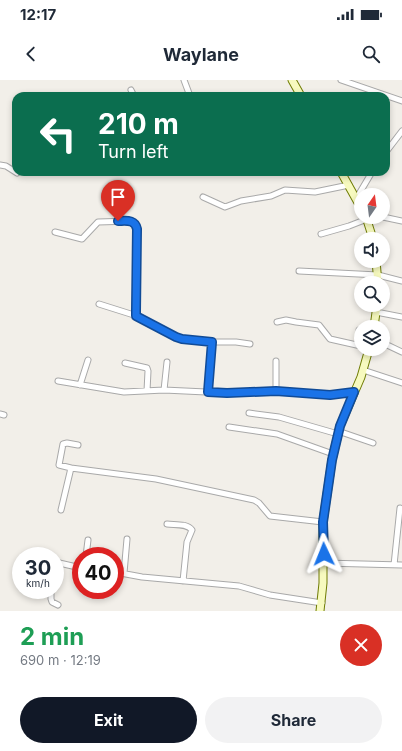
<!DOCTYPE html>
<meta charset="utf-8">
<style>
body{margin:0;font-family:Inter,sans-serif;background:#f2f2f3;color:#1f2937;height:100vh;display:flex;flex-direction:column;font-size:15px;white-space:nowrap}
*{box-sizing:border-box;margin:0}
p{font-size:13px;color:#747a83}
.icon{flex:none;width:22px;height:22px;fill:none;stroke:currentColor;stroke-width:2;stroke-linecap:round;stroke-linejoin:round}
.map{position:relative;height:531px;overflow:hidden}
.drawer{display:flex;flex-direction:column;background:#fff;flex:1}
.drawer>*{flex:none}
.guide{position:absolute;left:12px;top:12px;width:378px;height:84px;border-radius:12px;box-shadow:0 2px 6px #0003;background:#0b6e4f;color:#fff;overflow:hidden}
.needle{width:26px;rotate:14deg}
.buttons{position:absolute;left:354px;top:108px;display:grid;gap:8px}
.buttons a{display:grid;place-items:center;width:36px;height:36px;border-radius:50%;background:#fff;box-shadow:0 2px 6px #0003;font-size:20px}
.speed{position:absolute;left:12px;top:467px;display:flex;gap:8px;font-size:20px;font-weight:700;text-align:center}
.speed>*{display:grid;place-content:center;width:52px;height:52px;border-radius:50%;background:#fff;box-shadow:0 2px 6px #0003;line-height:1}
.speed small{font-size:10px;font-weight:400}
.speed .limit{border:6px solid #d22;background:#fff;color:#111}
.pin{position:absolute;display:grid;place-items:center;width:34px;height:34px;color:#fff;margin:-41px -17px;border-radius:50% 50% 50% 0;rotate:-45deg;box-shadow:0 0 4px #0007}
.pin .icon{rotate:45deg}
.me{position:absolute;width:44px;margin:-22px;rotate:358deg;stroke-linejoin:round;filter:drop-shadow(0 0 3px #0008)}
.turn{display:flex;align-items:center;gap:14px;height:84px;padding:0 20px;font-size:18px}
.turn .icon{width:52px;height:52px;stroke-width:2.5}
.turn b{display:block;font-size:28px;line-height:34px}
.round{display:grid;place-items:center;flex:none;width:42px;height:42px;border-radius:21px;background:#f2f2f3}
.head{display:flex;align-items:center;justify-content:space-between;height:68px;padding:0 20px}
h1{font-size:24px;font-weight:700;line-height:30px;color:#1e9e55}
.button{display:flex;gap:8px;margin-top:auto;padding:8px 20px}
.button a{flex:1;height:46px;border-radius:24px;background:#111827;color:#fff;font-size:16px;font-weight:700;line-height:46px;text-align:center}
.button a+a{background:#f2f2f3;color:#1f2937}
.status{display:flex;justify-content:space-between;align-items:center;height:28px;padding:0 20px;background:#fff;direction:ltr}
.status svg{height:11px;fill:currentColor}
header{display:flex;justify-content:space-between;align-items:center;height:52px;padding:0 20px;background:#fff;font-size:18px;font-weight:700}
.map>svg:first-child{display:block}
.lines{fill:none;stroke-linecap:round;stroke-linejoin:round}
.street-casing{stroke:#a9a9a9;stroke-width:7}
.secondary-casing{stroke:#707d05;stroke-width:9}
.street{stroke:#fff;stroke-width:5}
.secondary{stroke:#f7fabf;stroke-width:7}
.route-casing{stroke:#114b97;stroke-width:10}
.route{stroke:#1a73e8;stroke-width:7}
</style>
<div class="status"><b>12:17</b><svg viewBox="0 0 49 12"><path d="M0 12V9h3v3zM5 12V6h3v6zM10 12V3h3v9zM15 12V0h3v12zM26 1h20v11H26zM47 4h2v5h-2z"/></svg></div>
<header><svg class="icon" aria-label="back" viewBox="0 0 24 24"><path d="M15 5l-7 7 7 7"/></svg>Waylane<svg class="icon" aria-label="search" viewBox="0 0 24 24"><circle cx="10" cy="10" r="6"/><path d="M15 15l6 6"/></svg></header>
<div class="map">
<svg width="402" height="531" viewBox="0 0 402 531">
<rect width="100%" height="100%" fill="#f2efe9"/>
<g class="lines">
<defs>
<path id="street" d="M184,0L190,16
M341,0L402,21
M131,10L134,16
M386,72L402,51
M0,85L6,86L17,93
M203,117L225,127L241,121L271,116L285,110L315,112L349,105
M356,119L372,92
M370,137H379
M383,137L402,141
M55,152L82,159L98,142L132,141L136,145L137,149L135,231L137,236L176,257L183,259L212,262L208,312
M321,154L349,146L367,139
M299,191L378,195L402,201
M99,224L137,236
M376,232L402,237
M277,242L286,240L296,242L319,245L330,259L361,266
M359,250H361
M212,262H236L250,264
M383,263L402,272
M125,283L147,288L148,291L147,311
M363,290L402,303
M58,301L124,312L164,310L227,313L276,311L330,315L354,313
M80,305L88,280
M164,310L167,282
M276,311V281
M249,333L279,337L338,354
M0,334L4,335
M229,347L277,354L333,374
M338,351L373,363
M71,388L59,385L63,364L67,363L78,365
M61,430L71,388L156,399L254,420L259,423L270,436L323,442
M167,444C175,445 187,443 192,450L187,462L183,501
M86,476L88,460
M55,482L81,488
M324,483L402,485
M394,485L400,428
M115,492L142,497L239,506L270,515L322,523
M124,493L127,459
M51,510V519L52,522L58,525"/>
<path id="secondary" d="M292,0L301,16
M341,92L361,128
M366,137L373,159
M376,181L378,203
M374,247L377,225
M320,531L323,503V442L332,380L340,346L361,297L369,269"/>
</defs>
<!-- street casing -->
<use href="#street" class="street-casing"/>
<!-- secondary casing -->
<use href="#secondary" class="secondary-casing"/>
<!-- street -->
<use href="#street" class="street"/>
<!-- secondary -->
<use href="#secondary" class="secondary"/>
</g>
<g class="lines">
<defs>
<path id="route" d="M118,141C126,141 135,139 137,149L136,231V236L176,257L182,259L212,262L208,312L227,313L276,311L330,315L354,312L340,346L332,380L323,442L324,474"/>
</defs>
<!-- route casing -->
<use href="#route" class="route-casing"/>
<!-- route -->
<use href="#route" class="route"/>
</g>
</svg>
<div class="buttons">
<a><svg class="needle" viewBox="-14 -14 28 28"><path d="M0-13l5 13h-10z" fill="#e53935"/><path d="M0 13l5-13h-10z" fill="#747a83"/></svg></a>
<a><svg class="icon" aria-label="sound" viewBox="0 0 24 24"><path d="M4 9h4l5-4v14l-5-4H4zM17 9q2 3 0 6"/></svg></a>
<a><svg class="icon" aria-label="search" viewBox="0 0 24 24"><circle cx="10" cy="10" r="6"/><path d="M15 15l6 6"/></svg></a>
<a><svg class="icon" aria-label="layers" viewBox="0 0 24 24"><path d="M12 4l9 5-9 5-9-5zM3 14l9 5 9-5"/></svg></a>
</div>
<div class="speed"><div>30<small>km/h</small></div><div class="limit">40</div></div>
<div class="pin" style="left:118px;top:141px;background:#d93025"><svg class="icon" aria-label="arrive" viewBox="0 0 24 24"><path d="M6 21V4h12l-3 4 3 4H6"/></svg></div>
<svg class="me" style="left:324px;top:474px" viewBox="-20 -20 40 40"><path d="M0-17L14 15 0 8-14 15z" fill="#1a73e8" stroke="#fff" stroke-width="4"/></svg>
<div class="guide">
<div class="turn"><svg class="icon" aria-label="left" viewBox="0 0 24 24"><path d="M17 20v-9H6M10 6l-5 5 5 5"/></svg><div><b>210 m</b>Turn left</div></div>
</div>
</div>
<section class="drawer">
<div class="head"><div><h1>2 min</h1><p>690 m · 12:19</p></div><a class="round" style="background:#d93025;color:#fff"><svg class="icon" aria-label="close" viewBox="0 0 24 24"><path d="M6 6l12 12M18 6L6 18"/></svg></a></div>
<div class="button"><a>Exit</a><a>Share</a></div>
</section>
